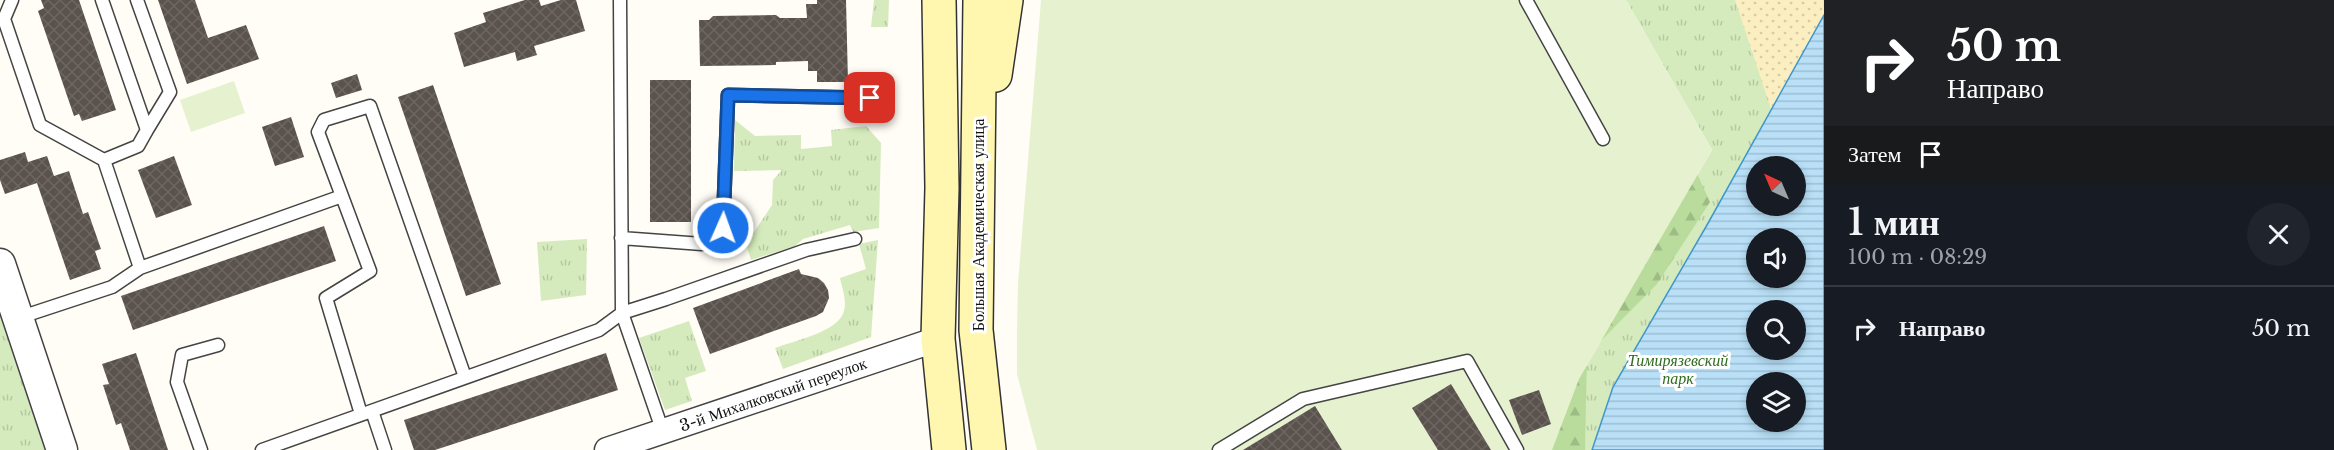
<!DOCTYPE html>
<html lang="ru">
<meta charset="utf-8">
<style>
body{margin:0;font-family:"Libre Baskerville",serif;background:#20242c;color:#f1f3f6;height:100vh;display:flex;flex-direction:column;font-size:22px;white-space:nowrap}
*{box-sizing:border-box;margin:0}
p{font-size:20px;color:#9ea1a6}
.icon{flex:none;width:33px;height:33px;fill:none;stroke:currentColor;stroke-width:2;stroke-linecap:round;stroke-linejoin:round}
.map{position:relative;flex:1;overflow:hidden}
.panel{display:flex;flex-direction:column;background:#171b24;width:510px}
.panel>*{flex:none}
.top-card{background:#202124;color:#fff;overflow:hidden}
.needle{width:39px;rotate:316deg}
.tools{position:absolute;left:1746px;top:156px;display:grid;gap:12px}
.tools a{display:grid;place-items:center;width:60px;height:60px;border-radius:50%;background:#171b24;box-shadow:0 3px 9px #0003;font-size:30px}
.pin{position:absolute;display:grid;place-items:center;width:51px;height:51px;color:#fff;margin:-26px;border-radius:12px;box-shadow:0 3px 9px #0006}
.me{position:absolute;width:66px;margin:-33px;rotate:2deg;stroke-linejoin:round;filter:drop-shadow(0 0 4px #0008)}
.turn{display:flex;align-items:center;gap:21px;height:126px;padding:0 24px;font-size:27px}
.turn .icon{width:78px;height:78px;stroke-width:2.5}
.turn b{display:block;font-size:42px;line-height:51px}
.then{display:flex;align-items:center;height:57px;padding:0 24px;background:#0003;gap:12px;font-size:22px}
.round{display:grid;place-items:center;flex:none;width:63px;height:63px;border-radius:32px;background:#20242c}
.overview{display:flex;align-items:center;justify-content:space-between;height:102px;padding:0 24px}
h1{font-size:36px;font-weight:600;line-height:45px}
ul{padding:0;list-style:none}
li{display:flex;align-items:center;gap:18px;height:84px;padding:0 24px;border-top:2px solid #363941}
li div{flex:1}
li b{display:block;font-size:22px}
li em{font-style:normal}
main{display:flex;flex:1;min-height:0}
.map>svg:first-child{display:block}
.grass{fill:url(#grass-tufts);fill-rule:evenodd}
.forest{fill:url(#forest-firs)}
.sand{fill:url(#sand-dots)}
.pitch{fill:#e6f2cf}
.water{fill:url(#water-rules);stroke:#3f96cf;stroke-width:1.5;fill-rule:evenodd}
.building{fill:url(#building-cross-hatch)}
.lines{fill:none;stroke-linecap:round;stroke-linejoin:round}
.service-casing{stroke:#444;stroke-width:15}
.minor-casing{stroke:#444;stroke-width:27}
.tertiary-casing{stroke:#444;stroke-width:33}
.secondary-casing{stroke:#333;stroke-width:36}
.service{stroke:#fff;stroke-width:12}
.minor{stroke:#fff;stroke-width:24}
.tertiary{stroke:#fff;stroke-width:30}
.secondary{stroke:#fff6b0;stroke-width:33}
.route-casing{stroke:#114b97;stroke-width:15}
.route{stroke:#1a73e8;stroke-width:10}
.labels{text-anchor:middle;stroke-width:6;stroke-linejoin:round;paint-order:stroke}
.street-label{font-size:16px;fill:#111;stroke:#fff}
.park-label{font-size:16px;font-style:italic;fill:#2f6b1f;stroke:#fff}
</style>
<main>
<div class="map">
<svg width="1824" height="450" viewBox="0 0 1824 450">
<defs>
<pattern id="grass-tufts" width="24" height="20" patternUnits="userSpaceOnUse" patternTransform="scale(1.5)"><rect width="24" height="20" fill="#d5ebbd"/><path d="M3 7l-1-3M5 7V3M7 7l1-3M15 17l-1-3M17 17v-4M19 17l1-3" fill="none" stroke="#b6c8a1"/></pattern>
<pattern id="forest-firs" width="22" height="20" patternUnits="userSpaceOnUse" patternTransform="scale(1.5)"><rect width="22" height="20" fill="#b9dc9c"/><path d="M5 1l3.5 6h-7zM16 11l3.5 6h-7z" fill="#9ebc85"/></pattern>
<pattern id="sand-dots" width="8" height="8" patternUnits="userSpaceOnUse" patternTransform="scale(1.5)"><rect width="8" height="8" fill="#fbeec1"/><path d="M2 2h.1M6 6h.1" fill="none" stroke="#d6cba5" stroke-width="1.8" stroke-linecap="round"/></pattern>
<pattern id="water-rules" width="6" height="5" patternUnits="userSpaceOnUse" patternTransform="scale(1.5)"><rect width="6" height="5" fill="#b9e0f7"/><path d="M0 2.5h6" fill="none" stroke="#9ebfd3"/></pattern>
<pattern id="building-cross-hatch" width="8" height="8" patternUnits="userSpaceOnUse" patternTransform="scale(1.5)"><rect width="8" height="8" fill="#5a524d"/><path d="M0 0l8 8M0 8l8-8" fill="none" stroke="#6d6662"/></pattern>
</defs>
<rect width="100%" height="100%" fill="#fffdf5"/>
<!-- grass -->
<path class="grass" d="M874,0H889L888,27H871Z
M1626,0H1824V450H1552L1579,379L1712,150ZM1756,166H1796V206H1756ZM1756,238H1796V278H1756ZM1756,310H1796V350H1756ZM1756,382H1796V422H1756Z
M735,120L755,136L801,135V149L832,146L831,130L866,126L881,143L879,228L853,232L850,225L803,239L795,246L751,260L746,244L772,205L773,180L782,170L734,171Z
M587,239L586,295L541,301L537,242Z
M878,240L871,337L783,369L775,348C793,341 839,332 844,311C847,300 842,288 840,278L866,269L859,244Z
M0,306L48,450H0Z
M689,321L706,371L685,378L692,401L665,410L639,338Z"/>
<!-- forest -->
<path class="forest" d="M1694,167L1710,202L1657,284L1587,355L1585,450H1548L1506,358Z"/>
<!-- sand -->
<path class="sand" d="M1735,0H1823L1824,15L1771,109Z"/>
<!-- pitch -->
<path class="pitch" d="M1041,0H1626L1712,150L1579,379L1552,450H1037L1017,374V332L1018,283Z
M234,81L245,113L191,132L180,100Z"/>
<!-- water -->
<path class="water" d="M1824,15V450H1592L1613,387L1707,225ZM1756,166H1796V206H1756ZM1756,238H1796V278H1756ZM1756,310H1796V350H1756ZM1756,382H1796V422H1756Z"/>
<!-- building -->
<path class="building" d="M41,0H79L116,110L82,121L79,114L74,116L38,11L44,8Z
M158,0H195L208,38L246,25L259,59L187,84Z
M525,0H539L541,6L561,0H576L585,31L534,46L537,55L517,61L515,52L464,67L454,33L486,22L483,13Z
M817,0H846L848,82H817V71H808V61L776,62V65L700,66L699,20H709L713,16L776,15L780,18H807L806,4H817Z
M357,74L362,90L336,98L331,83Z
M650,80H691V222H650Z
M433,85L501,284L466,296L398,97Z
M291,117L304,157L275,166L262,127Z
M25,152L28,162L47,156L54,176L69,171L83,214L88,212L101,249L95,251L101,269L70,280L37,183L5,194L0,180V160Z
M174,156L192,205L156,218L138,170Z
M324,226L336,261L133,330L121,296Z
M799,269L801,274L818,278L824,283L828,290L829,298L823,312L816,316L710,354L693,308Z
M136,353L168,450H130L121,423L116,425L103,385L109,384L102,364Z
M606,353L618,390L435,450H414L404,420Z
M1451,384L1491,450H1438L1412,408Z
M1539,390L1551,424L1522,435L1509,400Z
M1315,406L1342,450H1243Z"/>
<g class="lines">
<defs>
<path id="service" d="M102,0L147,130L138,146L104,160
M137,0L170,92L147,130
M620,0L622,313L663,432
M1526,0L1603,139
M4,19L40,125L104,160L140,268
M0,20L4,19L12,0
M621,238L702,244L723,228L728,95L870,98
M18,318L112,287L140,268L342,196
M372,411L385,450
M361,414L326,298L370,271L318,132L324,120L370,106L465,377
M201,450L177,382L182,355L218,345
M262,450L599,330L622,313L666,299L806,250L855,239
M1219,450L1303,399L1467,361L1517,450"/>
<path id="minor" d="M607,450L938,339"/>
<path id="tertiary" d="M0,264L62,450"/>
<path id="secondary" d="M939,0L942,188L938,339L949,450
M980,0L976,330L989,450
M995,75L1006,0"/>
</defs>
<!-- service casing -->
<use href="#service" class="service-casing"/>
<!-- minor casing -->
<use href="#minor" class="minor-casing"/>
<!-- tertiary casing -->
<use href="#tertiary" class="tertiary-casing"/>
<!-- secondary casing -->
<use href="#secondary" class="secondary-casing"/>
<!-- service -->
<use href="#service" class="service"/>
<!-- minor -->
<use href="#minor" class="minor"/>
<!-- tertiary -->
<use href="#tertiary" class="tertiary"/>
<!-- secondary -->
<use href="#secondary" class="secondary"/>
</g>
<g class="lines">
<defs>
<path id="route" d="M723,228L728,95L870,98"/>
</defs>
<!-- route casing -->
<use href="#route" class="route-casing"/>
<!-- route -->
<use href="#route" class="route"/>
</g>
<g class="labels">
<!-- street labels -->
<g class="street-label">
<text transform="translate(978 225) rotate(-90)" y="6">Большая Академическая улица</text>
<text transform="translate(773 394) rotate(-19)" y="6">3-й Михалковский переулок</text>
</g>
<!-- park labels -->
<g class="park-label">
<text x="1678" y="366">Тимирязевский<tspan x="1678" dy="18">парк</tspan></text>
</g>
</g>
</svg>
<div class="tools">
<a><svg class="needle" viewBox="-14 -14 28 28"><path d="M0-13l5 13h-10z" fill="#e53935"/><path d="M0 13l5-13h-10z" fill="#9ea1a6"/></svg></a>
<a><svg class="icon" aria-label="sound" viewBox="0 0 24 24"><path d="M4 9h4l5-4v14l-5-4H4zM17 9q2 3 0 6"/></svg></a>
<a><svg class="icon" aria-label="search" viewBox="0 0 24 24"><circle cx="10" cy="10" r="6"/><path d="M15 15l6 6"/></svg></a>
<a><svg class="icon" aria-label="layers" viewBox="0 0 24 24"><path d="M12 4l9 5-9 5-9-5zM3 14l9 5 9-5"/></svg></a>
</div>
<div class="pin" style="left:870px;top:98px;background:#d93025"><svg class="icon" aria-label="arrive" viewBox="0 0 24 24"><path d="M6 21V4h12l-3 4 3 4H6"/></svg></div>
<svg class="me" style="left:723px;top:228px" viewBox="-20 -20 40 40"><circle r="17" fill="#1a73e8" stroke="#fff" stroke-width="3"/><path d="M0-11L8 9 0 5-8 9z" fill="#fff"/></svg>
</div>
<section class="panel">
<div class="top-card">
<div class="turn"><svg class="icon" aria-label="right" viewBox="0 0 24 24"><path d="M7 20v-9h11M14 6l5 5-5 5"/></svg><div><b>50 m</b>Направо</div></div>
<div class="then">Затем<svg class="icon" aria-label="arrive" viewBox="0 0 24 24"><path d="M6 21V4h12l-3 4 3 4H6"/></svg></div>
</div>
<div class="overview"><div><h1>1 мин</h1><p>100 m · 08:29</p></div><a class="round"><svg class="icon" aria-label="close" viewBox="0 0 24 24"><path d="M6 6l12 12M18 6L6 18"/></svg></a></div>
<ul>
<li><svg class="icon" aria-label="right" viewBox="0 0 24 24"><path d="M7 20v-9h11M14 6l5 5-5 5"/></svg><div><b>Направо</b></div><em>50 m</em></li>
</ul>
</section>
</main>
